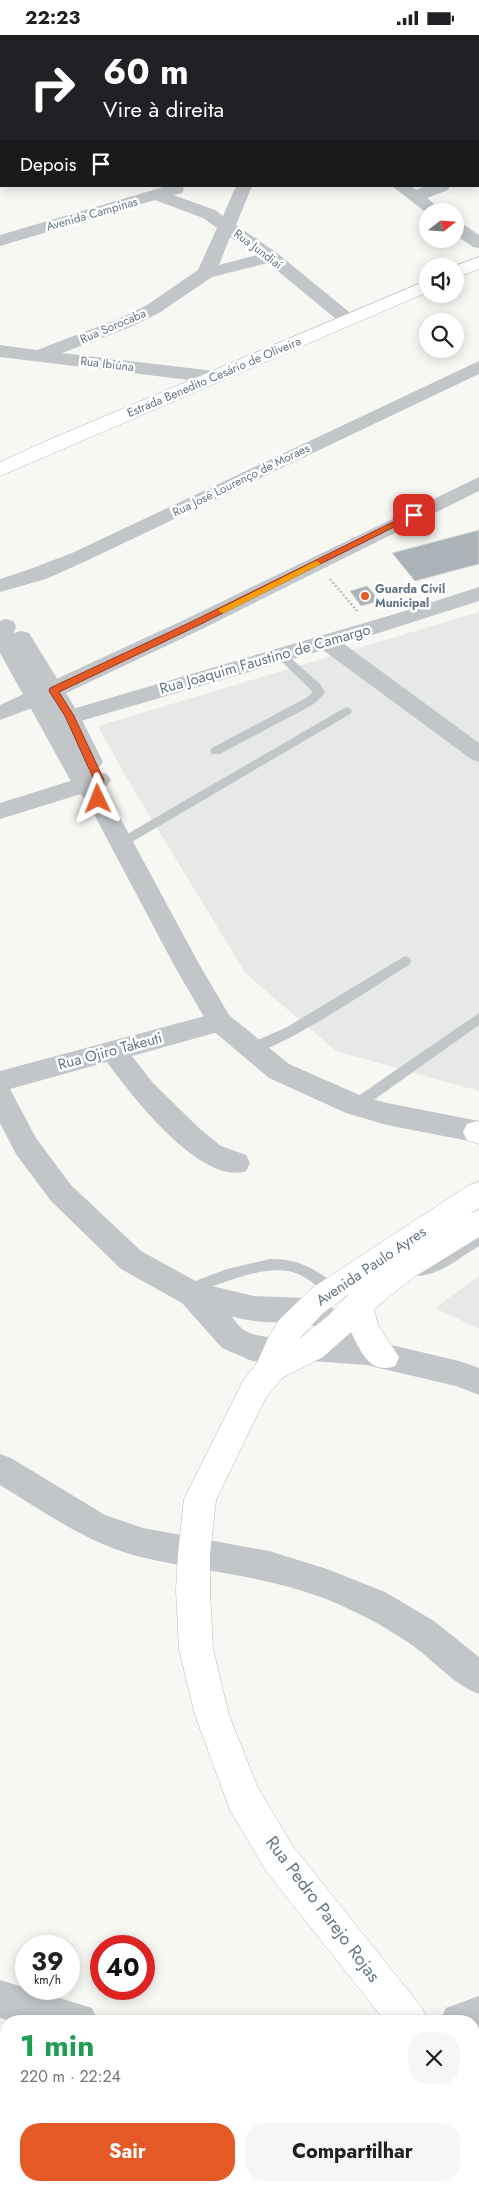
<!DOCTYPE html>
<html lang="pt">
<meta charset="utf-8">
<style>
body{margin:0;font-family:Jost,sans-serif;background:#f6f6f6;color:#202124;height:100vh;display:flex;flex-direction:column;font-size:19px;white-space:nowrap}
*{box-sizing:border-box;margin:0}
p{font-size:16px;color:#757577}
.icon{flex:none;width:28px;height:28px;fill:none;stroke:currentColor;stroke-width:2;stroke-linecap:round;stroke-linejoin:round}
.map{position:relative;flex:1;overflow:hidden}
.drawer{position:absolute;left:0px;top:1980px;width:480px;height:176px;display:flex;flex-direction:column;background:#fff;border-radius:20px 20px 0 0;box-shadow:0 2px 12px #0003}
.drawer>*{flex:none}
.guide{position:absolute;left:0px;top:0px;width:480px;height:152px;box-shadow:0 2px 12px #0003;background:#202124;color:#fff;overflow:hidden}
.needle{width:32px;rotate:73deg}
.fabs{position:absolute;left:419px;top:168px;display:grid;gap:10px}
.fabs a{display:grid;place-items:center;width:45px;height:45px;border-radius:50%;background:#fff;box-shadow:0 2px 12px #0003;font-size:25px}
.speed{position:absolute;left:15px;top:1900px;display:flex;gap:10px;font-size:25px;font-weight:700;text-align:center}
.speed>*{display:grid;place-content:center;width:65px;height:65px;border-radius:50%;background:#fff;box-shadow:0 2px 12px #0003;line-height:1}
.speed small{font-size:12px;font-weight:400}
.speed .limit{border:8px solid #d22;background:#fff;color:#111}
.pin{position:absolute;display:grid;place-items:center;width:42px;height:42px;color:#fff;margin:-21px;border-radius:10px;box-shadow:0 2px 8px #0006}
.me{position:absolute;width:55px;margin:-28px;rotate:358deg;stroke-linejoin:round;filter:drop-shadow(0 0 4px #0008)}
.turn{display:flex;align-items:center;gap:18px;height:105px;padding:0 20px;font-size:22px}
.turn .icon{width:65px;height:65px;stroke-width:2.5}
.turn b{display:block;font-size:35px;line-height:42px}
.then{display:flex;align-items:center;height:48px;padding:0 20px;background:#0003;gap:10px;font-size:19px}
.round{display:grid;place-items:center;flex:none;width:52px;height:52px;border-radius:20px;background:#f6f6f6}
.overview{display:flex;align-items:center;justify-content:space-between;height:85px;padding:0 20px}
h1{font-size:30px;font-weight:700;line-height:38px;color:#1e9e55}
.primary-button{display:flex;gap:10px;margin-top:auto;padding:10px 20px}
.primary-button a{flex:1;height:58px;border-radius:20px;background:#e45926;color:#fff;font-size:20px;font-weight:700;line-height:58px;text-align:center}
.primary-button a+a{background:#f6f6f6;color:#202124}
.status{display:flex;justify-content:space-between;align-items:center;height:35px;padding:0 25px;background:#fff;direction:ltr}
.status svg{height:14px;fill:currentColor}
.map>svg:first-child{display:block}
.built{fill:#e7e9e7}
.building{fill:#abb3b9;stroke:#d8d8d6}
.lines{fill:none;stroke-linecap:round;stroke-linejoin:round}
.secondary-casing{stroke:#b6bbc0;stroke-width:1}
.path{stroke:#bcbec1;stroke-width:2.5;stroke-dasharray:2 2;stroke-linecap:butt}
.service{fill:#c2c6c9;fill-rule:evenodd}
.minor{fill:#c2c6c9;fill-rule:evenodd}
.tertiary{fill:#c2c6c9;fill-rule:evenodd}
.secondary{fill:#fff;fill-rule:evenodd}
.route{fill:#e45926;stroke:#943a19}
.slow{fill:#f59e0b}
.poi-dot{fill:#e45926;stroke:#fff;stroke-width:2}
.labels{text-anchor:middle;stroke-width:5;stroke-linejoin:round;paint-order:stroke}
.far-street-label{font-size:12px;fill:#667685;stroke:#fff}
.far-poi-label{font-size:12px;font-weight:bold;fill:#667685;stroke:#fff;text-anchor:start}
.street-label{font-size:15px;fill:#667685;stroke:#fff}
.near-street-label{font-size:18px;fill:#667685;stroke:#fff}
</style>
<div class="status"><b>22:23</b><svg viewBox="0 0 49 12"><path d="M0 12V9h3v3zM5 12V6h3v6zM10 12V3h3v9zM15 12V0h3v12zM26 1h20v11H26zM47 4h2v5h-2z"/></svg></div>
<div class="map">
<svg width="479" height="2156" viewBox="0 0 479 2156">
<rect width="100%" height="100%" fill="#f7f7f4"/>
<!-- built -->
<path class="built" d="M479,577V1056L336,1016L246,939L126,742L98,691Z
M479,1241V1294L435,1273Z"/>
<!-- building -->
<path class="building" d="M479,495V529L415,546L392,518Z
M367,551L380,566L361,571L350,556Z"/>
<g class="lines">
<defs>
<path id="secondary" d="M479,222V234L455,243V231Z
M428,245V257L0,441V427L51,404Z
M477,1086L479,1087V1109L467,1105L463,1097L467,1089Z
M479,1147V1173L471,1178L479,1175V1202L411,1244L374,1274L378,1290L399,1322L395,1331C370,1340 361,1317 351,1297L323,1322L282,1343L265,1364L216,1465L210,1519V1555L213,1614L229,1680L257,1751L292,1810L422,1973L428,1986H385L266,1836L230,1775L195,1680L179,1614L176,1555L178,1519L184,1464L243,1346L257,1328L268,1303L279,1285L312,1253L469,1150ZM349,1259L329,1280L298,1305L323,1278Z
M474,2051L479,2053V2097L474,2094Z"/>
</defs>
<!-- secondary casing -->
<use href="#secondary" class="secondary-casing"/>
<!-- path -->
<path class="path" d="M330,544L358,577"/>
<!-- service -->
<path class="service" d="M280,616L284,617L320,649L325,658L314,669L220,719H212L210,716L212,713L306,663L313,657L276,621L274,619L276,617Z
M346,672L350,673L352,676L350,679L125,811L121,812L115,808L117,805Z
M405,921L410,923L411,926L410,929C386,944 268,1024 247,1018L245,1014L247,1010L287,992Z
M479,978V990L361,1074L356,1075L351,1074L349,1070L351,1066Z
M479,1198V1211C457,1224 431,1248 404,1239L402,1235L404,1231L427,1228Z
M270,1224C302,1224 313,1234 339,1251L341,1255L339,1259L334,1261C321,1257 311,1244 298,1239C266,1226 217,1251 187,1261L182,1259L180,1255L182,1251L227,1234Z"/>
<!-- minor -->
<path class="minor" d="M256,0H273L274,1H257Z
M1,59V69L0,70V60Z
M0,113H1V123H0Z
M167,151H182L184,154L182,158L173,160L215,175L223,181L236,151H252L236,190L277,218L354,281L357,285L354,289L348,290L342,289L268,228L212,242L159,278L133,291L62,318L214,336L221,338L223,342L221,346L214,348L0,322V310L37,315L121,283L147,270L198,235L217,193L203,183L155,165L0,211V200ZM230,202L257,220L219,230Z
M392,151H411L416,155L426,151H450L448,155L427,163L443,176H428V179Z
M455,187L461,188L479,200V213L473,212L455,200Z
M479,326V339L86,526L46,544L0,557V544L30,534L72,518Z
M479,442V456L202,594L43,669L0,685V670L186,584Z
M479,552V566L344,609L479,708V727L471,724L323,615L50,695L42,693L39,688L42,683L405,576Z
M99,737L107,739L111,745L107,751L0,784V768Z
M220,977L229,980L233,987L229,994L132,1021L153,1048L200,1094L221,1111L246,1120L250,1128L246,1136C201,1151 131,1060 107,1027L10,1054L36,1103L71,1150L141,1216L199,1248L254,1261L305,1263L351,1280L366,1296L370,1305L459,1326L479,1333V1360L456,1351L366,1330L312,1326L275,1329L252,1326L222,1313L182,1268L121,1234L51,1166L16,1119L0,1088V1036ZM231,1281C238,1283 246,1285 254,1286C277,1290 315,1282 333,1302C309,1300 263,1308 244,1295C239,1292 235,1285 231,1281Z
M0,1419L11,1423L105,1480L143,1493L269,1516L327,1534L385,1557L434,1586L479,1622V1659C452,1649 433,1624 409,1608C383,1590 355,1576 326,1564C267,1541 205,1537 145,1523C91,1511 46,1478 0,1450Z
M0,1945L92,1973L98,1986H12L0,1983Z
M479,1961V1999L474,2001V1986H440L446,1973Z"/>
<!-- tertiary -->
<path class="tertiary" d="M5,584L13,586L16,591L14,598L21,596L29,598L80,681L103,727L99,732L88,734L94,745L110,764L199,929L229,980L289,1029L364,1062L387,1068L479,1086V1108L387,1090L346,1078L269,1043L211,994L175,932L88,768L73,750L0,618V586Z"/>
<!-- secondary -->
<use href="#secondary" class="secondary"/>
</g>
<!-- route -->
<path class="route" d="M411,478L418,480L197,591L59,657L74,681L104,745L102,764L98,767L94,766V745L65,681L49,656L50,653L191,587Z"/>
<!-- slow -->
<path class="slow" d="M316,526L321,529L319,530L226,577L223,578L218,575Z"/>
<!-- markers -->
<circle class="poi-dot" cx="365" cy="561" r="5"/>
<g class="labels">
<!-- far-street labels -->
<g class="far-street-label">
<text transform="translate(92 179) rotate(-16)" y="4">Avenida Campinas</text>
<text transform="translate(258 214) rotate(37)" y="4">Rua Jundiaí</text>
<text transform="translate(113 291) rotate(-23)" y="4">Rua Sorocaba</text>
<text transform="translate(107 329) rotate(7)" y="4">Rua Ibiúna</text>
<text transform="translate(214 342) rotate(-23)" y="4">Estrada Benedito Cesário de Oliveira</text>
<text transform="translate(241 445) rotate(-26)" y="4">Rua José Lourenço de Moraes</text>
</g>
<!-- far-poi labels -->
<g class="far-poi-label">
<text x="375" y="558">Guarda Cívil<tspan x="375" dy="14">Municipal</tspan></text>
</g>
<!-- street labels -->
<g class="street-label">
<text transform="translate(265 624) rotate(-16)" y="5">Rua Joaquim Faustino de Camargo</text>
<text transform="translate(110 1016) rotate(-15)" y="5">Rua Ojiro Takeuti</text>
<text transform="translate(371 1231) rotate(-34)" y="5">Avenida Paulo Ayres</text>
</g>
<!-- near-street labels -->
<g class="near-street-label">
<text transform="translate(323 1874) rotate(53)" y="6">Rua Pedro Parejo Rojas</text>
</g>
</g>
</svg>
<div class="fabs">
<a><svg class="needle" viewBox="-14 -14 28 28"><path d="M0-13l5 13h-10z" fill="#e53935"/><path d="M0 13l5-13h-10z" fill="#757577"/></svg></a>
<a><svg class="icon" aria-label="sound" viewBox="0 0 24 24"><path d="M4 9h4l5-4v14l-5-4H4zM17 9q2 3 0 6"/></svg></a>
<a><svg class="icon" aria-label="search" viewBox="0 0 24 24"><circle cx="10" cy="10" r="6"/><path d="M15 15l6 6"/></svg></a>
</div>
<div class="speed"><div>39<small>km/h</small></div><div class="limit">40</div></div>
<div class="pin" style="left:414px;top:480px;background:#d93025"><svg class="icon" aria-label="arrive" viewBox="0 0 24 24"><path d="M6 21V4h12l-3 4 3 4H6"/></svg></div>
<svg class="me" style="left:98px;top:764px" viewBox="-20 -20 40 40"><path d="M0-17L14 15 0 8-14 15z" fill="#e45926" stroke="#fff" stroke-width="4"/></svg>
<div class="guide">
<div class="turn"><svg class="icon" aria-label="right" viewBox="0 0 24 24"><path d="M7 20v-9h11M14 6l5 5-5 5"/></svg><div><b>60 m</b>Vire à direita</div></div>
<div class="then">Depois<svg class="icon" aria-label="arrive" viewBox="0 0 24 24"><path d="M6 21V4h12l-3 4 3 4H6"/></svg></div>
</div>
<section class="drawer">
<div class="overview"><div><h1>1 min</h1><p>220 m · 22:24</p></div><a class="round"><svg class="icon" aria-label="close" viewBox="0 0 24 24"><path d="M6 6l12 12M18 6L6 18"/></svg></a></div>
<div class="primary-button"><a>Sair</a><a>Compartilhar</a></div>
</section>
</div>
